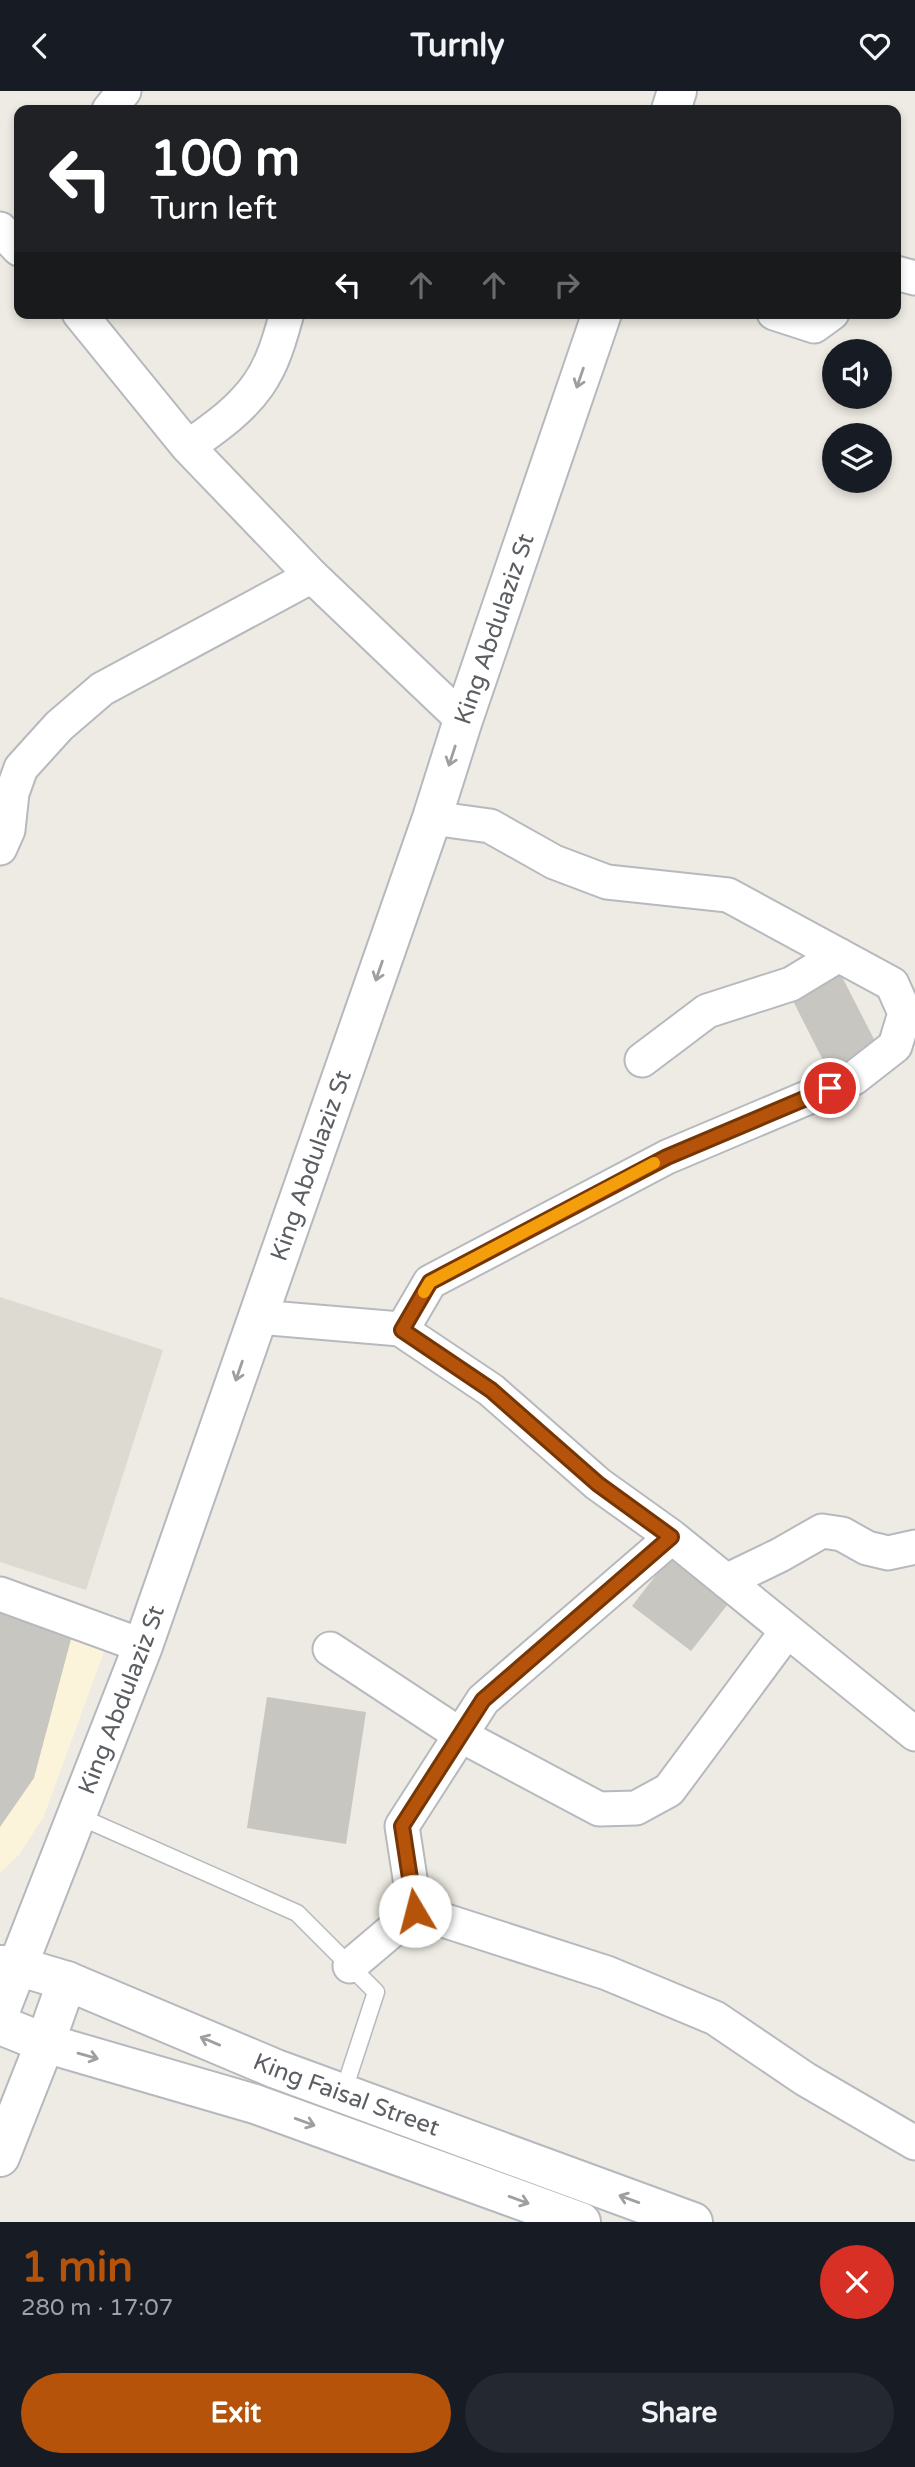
<!DOCTYPE html>
<meta charset="utf-8">
<style>
body{margin:0;font-family:"Varela Round",sans-serif;background:#242831;color:#f1f3f6;height:100vh;display:flex;flex-direction:column;font-size:26px;white-space:nowrap}
*{box-sizing:border-box;margin:0}
p{font-size:23px;color:#9ea1a6}
.icon{flex:none;width:38px;height:38px;fill:none;stroke:currentColor;stroke-width:2;stroke-linecap:round;stroke-linejoin:round}
.map{position:relative;height:2131px;overflow:hidden}
.side{display:flex;flex-direction:column;background:#171b24;flex:1}
.side>*{flex:none}
.banner{position:absolute;left:14px;top:14px;width:887px;height:214px;border-radius:14px;box-shadow:0 4px 10px #0003;background:#202124;color:#fff;overflow:hidden}
.controls{position:absolute;left:822px;top:248px;display:grid;gap:14px}
.controls a{display:grid;place-items:center;width:70px;height:70px;border-radius:50%;background:#171b24;box-shadow:0 4px 10px #0003;font-size:35px}
.pin{position:absolute;display:grid;place-items:center;width:60px;height:60px;color:#fff;margin:-30px;border:4px solid #fff;border-radius:50%;box-shadow:0 2px 7px #0007}
.me{position:absolute;width:77px;margin:-38px;rotate:352deg;stroke-linejoin:round;filter:drop-shadow(0 0 5px #0008)}
.turn{display:flex;align-items:center;gap:24px;height:147px;padding:0 21px;font-size:32px}
.turn .icon{width:91px;height:91px;stroke-width:2.5}
.turn b{display:block;font-size:49px;line-height:60px}
.lanes{display:flex;align-items:center;height:66px;padding:0 21px;background:#0003;justify-content:center;gap:35px;direction:ltr}
.lanes .off{opacity:.35}
.round{display:grid;place-items:center;flex:none;width:74px;height:74px;border-radius:37px;background:#242831}
.summary{display:flex;align-items:center;justify-content:space-between;height:119px;padding:0 21px}
h1{font-size:42px;font-weight:800;line-height:52px;color:#b45309}
.action{display:flex;gap:14px;margin-top:auto;padding:14px 21px}
.action a{flex:1;height:80px;border-radius:42px;background:#b45309;color:#fff;font-size:28px;font-weight:800;line-height:80px;text-align:center}
.action a+a{background:#242831;color:#f1f3f6}
header{display:flex;justify-content:space-between;align-items:center;height:91px;padding:0 21px;background:#171b24;font-size:32px;font-weight:800}
.map>svg:first-child{display:block}
.commercial{fill:#fcf4da}
.education{fill:#dddad1}
.building{fill:#c8c6c0}
.lines{fill:none;stroke-linecap:round;stroke-linejoin:round}
.lane-casing{stroke:#b6b9bd;stroke-width:19}
.street-casing{stroke:#b6b9bd;stroke-width:37}
.secondary-casing{stroke:#b5b8bd;stroke-width:42}
.lane{stroke:#fff;stroke-width:16}
.street{stroke:#fff;stroke-width:33}
.secondary{stroke:#fff;stroke-width:38}
.oneway{stroke:#9d9fa1}
.route-casing{stroke:#753606;stroke-width:18}
.route{stroke:#b45309;stroke-width:12}
.slow{stroke:#f59e0b;stroke-width:12}
.labels{text-anchor:middle;stroke-width:5;stroke-linejoin:round;paint-order:stroke}
.street-label{font-size:24px;fill:#5b5f63;stroke:#fff}
</style>
<header><svg class="icon" aria-label="back" viewBox="0 0 24 24"><path d="M15 5l-7 7 7 7"/></svg>Turnly<svg class="icon" aria-label="heart" viewBox="0 0 24 24"><path d="M12 20l-8-8c-3-5 5-10 8-4 3-6 11-1 8 4z"/></svg></header>
<div class="map">
<svg width="915" height="2131" viewBox="0 0 915 2131">
<rect width="100%" height="100%" fill="#edebe3"/>
<!-- commercial -->
<path class="commercial" d="M0,1485L117,1525L44,1725L19,1764L0,1782Z"/>
<!-- education -->
<path class="education" d="M0,1206L163,1259L86,1499L0,1471Z"/>
<!-- building -->
<path class="building" d="M837,876L877,954L828,979L788,900Z
M673,1462L732,1508L691,1560L632,1515Z
M0,1513L74,1537L34,1687L0,1736Z
M267,1606L366,1621L346,1753L247,1737Z"/>
<g class="lines">
<defs>
<path id="lane" d="M76,1724L297,1822L376,1901L343,2002"/>
<path id="street" d="M109,19L124,0
M0,138L19,158
M896,182L915,187
M79,222L188,356L312,485L463,629
M774,222L814,235L832,222
M188,356C213,338 240,320 258,294C273,273 280,247 287,222
M0,757L8,739L12,702L21,677L59,635L102,598L312,485
M642,969L707,920L791,893L839,864
M258,1226L400,1238L491,1299L598,1393L672,1446L483,1609L402,1735L415,1820
M402,1239L430,1191L667,1066L854,987L895,955L905,922L892,893L728,804L607,791L554,771L490,735L432,727
M672,1446L915,1643
M726,1490L780,1464L822,1440L842,1443L867,1457L888,1462L915,1456
M0,1503L143,1555
M330,1558L462,1645L599,1718L636,1717L669,1699L787,1540
M350,1875L415,1820L607,1882L715,1927L805,1988L915,2052"/>
<g id="secondary">
<path d="M671,19L677,0"/>
<path id="s1" d="M0,1874L17,1875L67,1890L276,1978L693,2131"/>
<path id="s2" d="M0,1920L143,1555L432,727L463,629L602,222"/>
<path d="M0,1934L45,1952L255,2013L581,2131"/>
<path d="M0,2066L45,1952L67,1890"/>
</g>
</defs>
<!-- lane casing -->
<use href="#lane" class="lane-casing"/>
<!-- street casing -->
<use href="#street" class="street-casing"/>
<!-- secondary casing -->
<use href="#secondary" class="secondary-casing"/>
<!-- lane -->
<use href="#lane" class="lane"/>
<!-- street -->
<use href="#street" class="street"/>
<!-- secondary -->
<use href="#secondary" class="secondary"/>
</g>
<!-- one-way arrows -->
<defs><path id="oneway-shaft" d="M-6 0H5M1.5-3L5.5 0L1.5 3" fill="none" stroke-width="1.6" stroke-linecap="round" stroke-linejoin="round" transform="scale(1.75)"/></defs>
<g class="oneway">
<use href="#oneway-shaft" transform="translate(580 287) rotate(109)"/>
<use href="#oneway-shaft" transform="translate(452 665) rotate(108)"/>
<use href="#oneway-shaft" transform="translate(379 880) rotate(109)"/>
<use href="#oneway-shaft" transform="translate(239 1280) rotate(109)"/>
<use href="#oneway-shaft" transform="translate(210 1950) rotate(-157)"/>
<use href="#oneway-shaft" transform="translate(88 1965) rotate(16)"/>
<use href="#oneway-shaft" transform="translate(305 2031) rotate(20)"/>
<use href="#oneway-shaft" transform="translate(629 2108) rotate(-160)"/>
<use href="#oneway-shaft" transform="translate(519 2109) rotate(20)"/>
</g>
<g class="lines">
<defs>
<path id="route" d="M415,1820L402,1735L483,1609L671,1446L598,1393L491,1299L402,1239L430,1191L667,1066L830,997"/>
</defs>
<!-- route casing -->
<use href="#route" class="route-casing"/>
<!-- route -->
<use href="#route" class="route"/>
<!-- slow -->
<path class="slow" d="M424,1201L430,1191L654,1072"/>
</g>
<g class="labels">
<!-- street labels -->
<g class="street-label">
<text dy="8" stroke="none"><textPath href="#s2" startOffset="1468">King Abdulaziz St</textPath></text>
<text dy="8" stroke="none"><textPath href="#s2" startOffset="901">King Abdulaziz St</textPath></text>
<text dy="8" stroke="none"><textPath href="#s2" startOffset="334">King Abdulaziz St</textPath></text>
<text dy="8" stroke="none"><textPath href="#s1" startOffset="371">King Faisal Street</textPath></text>
</g>
</g>
</svg>
<div class="controls">
<a><svg class="icon" aria-label="sound" viewBox="0 0 24 24"><path d="M4 9h4l5-4v14l-5-4H4zM17 9q2 3 0 6"/></svg></a>
<a><svg class="icon" aria-label="layers" viewBox="0 0 24 24"><path d="M12 4l9 5-9 5-9-5zM3 14l9 5 9-5"/></svg></a>
</div>
<div class="pin" style="left:830px;top:997px;background:#d93025"><svg class="icon" aria-label="arrive" viewBox="0 0 24 24"><path d="M6 21V4h12l-3 4 3 4H6"/></svg></div>
<svg class="me" style="left:415px;top:1820px" viewBox="-20 -20 40 40"><circle r="19" fill="#fff"/><path d="M0-13L10 11 0 6-10 11z" fill="#b45309"/></svg>
<div class="banner">
<div class="turn"><svg class="icon" aria-label="left" viewBox="0 0 24 24"><path d="M17 20v-9H6M10 6l-5 5 5 5"/></svg><div><b>100 m</b>Turn left</div></div>
<div class="lanes"><svg class="icon" aria-label="left" viewBox="0 0 24 24"><path d="M17 20v-9H6M10 6l-5 5 5 5"/></svg><svg class="icon off" aria-label="ahead" viewBox="0 0 24 24"><path d="M12 20V5M6 11l6-6 6 6"/></svg><svg class="icon off" aria-label="ahead" viewBox="0 0 24 24"><path d="M12 20V5M6 11l6-6 6 6"/></svg><svg class="icon off" aria-label="right" viewBox="0 0 24 24"><path d="M7 20v-9h11M14 6l5 5-5 5"/></svg></div>
</div>
</div>
<section class="side">
<div class="summary"><div><h1>1 min</h1><p>280 m · 17:07</p></div><a class="round" style="background:#d93025;color:#fff"><svg class="icon" aria-label="close" viewBox="0 0 24 24"><path d="M6 6l12 12M18 6L6 18"/></svg></a></div>
<div class="action"><a>Exit</a><a>Share</a></div>
</section>
